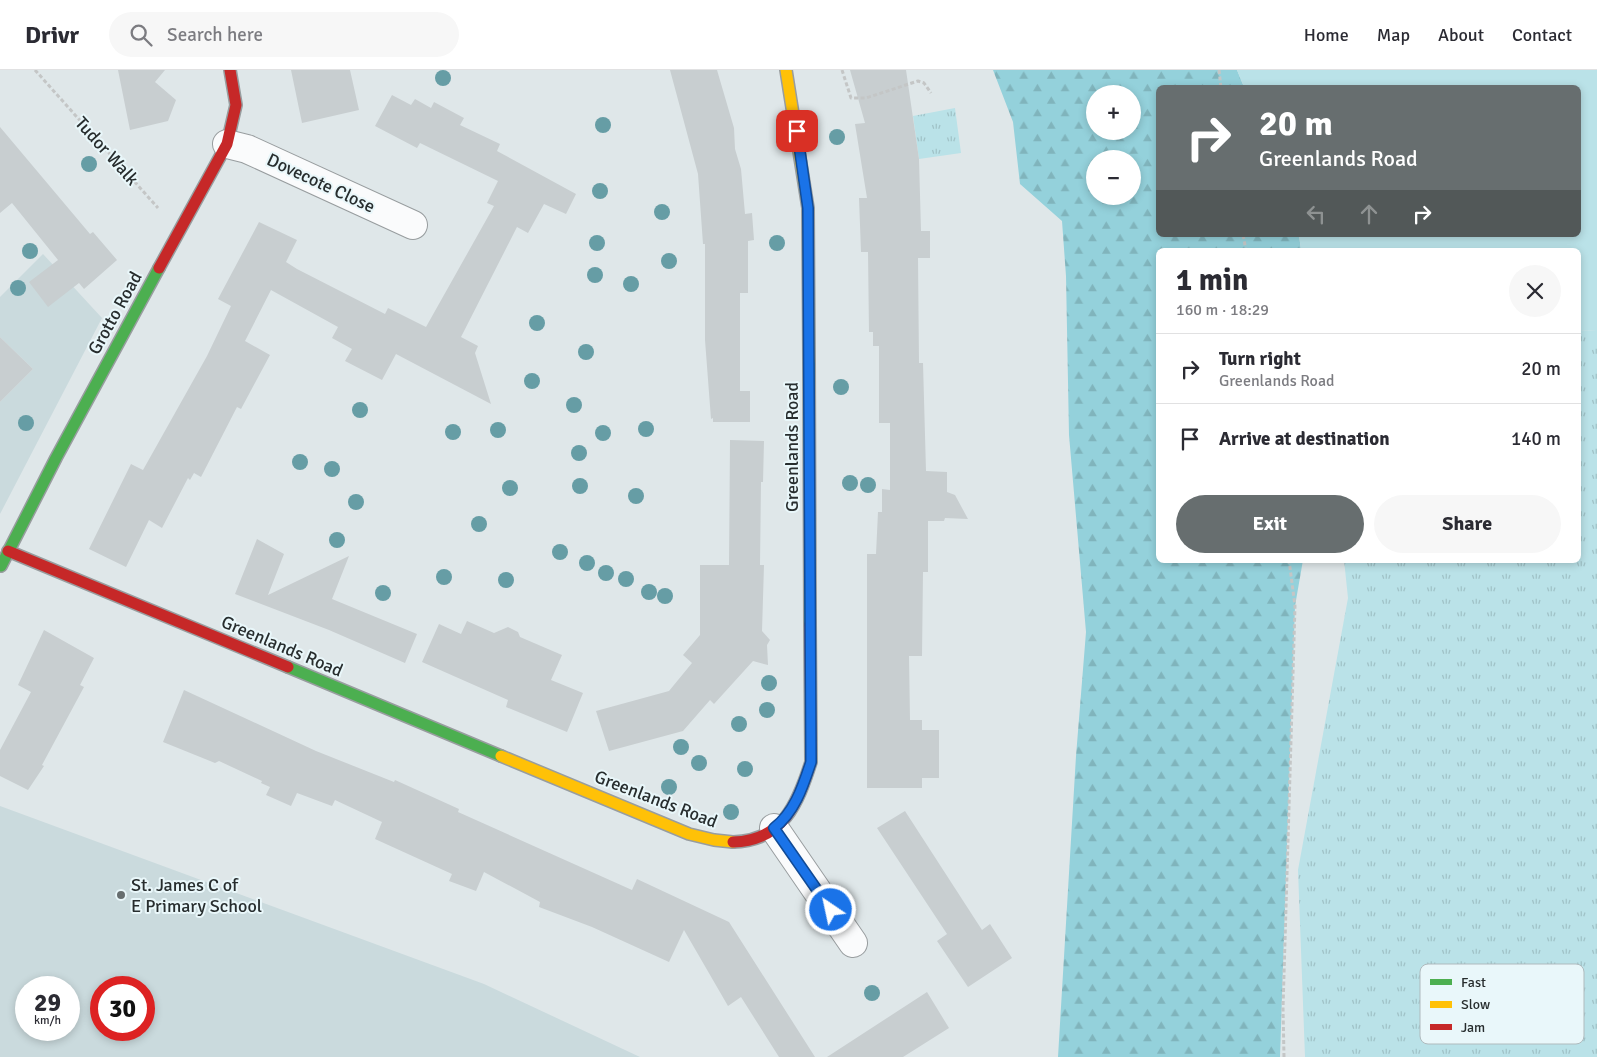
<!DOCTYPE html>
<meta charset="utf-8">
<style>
body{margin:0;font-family:Signika,sans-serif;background:#f7f7f7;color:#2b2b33;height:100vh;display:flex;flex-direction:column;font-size:19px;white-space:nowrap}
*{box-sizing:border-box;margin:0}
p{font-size:16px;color:#7c7c81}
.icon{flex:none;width:28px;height:28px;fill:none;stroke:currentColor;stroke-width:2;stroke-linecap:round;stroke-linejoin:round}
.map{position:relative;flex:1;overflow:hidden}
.details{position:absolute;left:1156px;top:178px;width:425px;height:315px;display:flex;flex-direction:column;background:#fff;border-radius:8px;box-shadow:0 2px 8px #0003}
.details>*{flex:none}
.hud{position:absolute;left:1156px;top:15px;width:425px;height:152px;border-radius:8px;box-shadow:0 2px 8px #0003;background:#676e6f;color:#fff;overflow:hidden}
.tools{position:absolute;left:1086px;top:15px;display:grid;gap:10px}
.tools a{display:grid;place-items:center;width:55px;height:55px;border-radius:50%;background:#fff;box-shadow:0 2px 8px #0003;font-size:25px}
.speed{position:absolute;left:15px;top:906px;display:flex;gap:10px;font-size:25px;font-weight:700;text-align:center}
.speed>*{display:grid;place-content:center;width:65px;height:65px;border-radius:50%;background:#fff;box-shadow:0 2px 8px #0003;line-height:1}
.speed small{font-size:12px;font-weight:400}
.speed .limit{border:8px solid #d22;background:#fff;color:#111}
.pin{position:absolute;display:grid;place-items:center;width:42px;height:42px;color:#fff;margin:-21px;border-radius:10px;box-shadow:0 2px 8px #0006}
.me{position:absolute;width:55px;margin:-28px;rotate:326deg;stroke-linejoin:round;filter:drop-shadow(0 0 4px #0008)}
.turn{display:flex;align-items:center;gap:18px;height:105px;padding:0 20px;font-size:22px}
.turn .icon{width:65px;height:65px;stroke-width:2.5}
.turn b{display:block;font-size:35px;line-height:42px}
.lanes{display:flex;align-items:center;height:48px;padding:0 20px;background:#0003;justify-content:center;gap:25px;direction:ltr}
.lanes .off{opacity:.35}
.round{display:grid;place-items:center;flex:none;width:52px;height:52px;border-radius:26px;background:#f7f7f7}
.headline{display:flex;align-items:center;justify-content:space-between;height:85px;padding:0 20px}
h1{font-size:30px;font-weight:800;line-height:38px}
.primary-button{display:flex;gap:10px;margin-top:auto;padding:10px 20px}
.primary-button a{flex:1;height:58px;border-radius:30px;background:#676e6f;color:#fff;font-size:20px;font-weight:800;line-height:58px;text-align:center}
.primary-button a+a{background:#f7f7f7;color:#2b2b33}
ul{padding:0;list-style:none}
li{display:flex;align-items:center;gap:15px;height:70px;padding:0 20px;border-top:1px solid #e1e1e2}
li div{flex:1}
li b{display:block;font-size:19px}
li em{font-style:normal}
header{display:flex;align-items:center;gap:30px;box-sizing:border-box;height:70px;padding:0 25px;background:#fff;border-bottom:1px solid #e1e1e2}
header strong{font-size:24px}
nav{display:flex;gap:28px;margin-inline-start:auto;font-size:18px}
.search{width:350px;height:45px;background:#f7f7f7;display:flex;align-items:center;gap:12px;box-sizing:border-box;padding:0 18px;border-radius:28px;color:#7c7c81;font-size:19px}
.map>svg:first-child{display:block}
.built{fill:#cadadd;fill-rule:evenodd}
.grass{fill:url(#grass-tufts)}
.forest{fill:url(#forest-firs);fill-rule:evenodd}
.park{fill:#bae2e8}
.building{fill:#c8ced0}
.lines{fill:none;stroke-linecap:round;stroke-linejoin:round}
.street-casing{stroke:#989d9f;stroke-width:30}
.fast-casing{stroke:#989d9f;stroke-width:14}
.slow-casing{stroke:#989d9f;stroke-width:14}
.jam-casing{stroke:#989d9f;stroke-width:14}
.path{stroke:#c4c6c6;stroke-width:3;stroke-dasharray:4 2.5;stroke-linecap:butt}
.street{stroke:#fafbfc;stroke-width:28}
.fast{stroke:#4caf50;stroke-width:11}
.slow{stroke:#ffc107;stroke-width:11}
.jam{stroke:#c62828;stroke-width:11}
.tree{fill:#669da5}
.route-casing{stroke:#114b97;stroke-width:12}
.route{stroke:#1a73e8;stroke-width:9}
.poi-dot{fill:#676e6f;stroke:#e9f7fa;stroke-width:2}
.labels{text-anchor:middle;stroke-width:4;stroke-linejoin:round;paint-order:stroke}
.street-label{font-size:18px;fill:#272d2e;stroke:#e9f7fa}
.poi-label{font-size:18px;fill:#272d2e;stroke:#e9f7fa;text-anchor:start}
.key{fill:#e9f7fa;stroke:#afbabd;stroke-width:1}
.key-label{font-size:14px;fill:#272d2e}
</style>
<header>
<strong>Drivr</strong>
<div class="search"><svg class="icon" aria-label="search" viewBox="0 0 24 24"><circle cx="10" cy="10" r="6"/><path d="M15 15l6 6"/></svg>Search here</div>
<nav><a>Home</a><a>Map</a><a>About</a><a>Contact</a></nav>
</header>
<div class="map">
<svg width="1597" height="987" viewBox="0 0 1597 987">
<defs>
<pattern id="grass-tufts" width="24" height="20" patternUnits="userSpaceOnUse" patternTransform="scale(1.25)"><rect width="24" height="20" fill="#bae2e8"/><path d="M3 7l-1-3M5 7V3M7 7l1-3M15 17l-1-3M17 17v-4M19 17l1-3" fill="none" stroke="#a0c2c7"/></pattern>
<pattern id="forest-firs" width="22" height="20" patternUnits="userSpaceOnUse" patternTransform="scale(1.25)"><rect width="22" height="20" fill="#94d1db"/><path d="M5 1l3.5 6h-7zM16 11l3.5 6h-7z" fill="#80b4bc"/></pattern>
</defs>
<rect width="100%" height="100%" fill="#dfe7e9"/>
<!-- built -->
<path class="built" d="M43,184L102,248L0,444V332L33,299L0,267V227Z
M0,736L484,914L640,987H0ZM26,918H69V960H26ZM101,918H144V960H101Z"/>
<!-- grass -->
<path class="grass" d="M955,38L961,83L919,89L913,46Z
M1579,260L1597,261V987H1305L1298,800L1348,528L1344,490H1579Z"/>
<!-- forest -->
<path class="forest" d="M993,0H1237L1244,17L1159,18V165H1299L1301,180H1159V490H1303L1295,536L1280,987H1058L1076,686L1086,562L1069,365L1066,206L1062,151L1020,114L1013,52ZM1095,24H1132V61H1095ZM1095,89H1132V126H1095Z"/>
<!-- park -->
<path class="park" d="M1237,0H1597V261L1579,260V180H1301L1299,165H1579V18L1244,17Z"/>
<!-- building -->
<path class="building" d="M118,0H165L155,12L176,30L168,51L130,60Z
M291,0H350L359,40L302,53Z
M670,0H717L734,58L735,79L741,99L745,144L752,143L754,170L748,171V223H740V321H750V352H713V348L711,349L705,270V174H703L698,104Z
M850,0H906L919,89L921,161H930V188H918L919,293H923L926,401L947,402V422L955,425L968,449L945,448L944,451H928V502H923L922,586H909L910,650H922V660H939V708H922V718H867V484H876L878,442H882V419L890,420V353H879V276H873V262H869L868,182H861L859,128H867L855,54L865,53Z
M392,25L411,35L415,29L431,38L434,32L464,48L460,55L500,74L497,81L576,124L566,144L544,134L528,163L517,157L461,267L478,276L475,283L491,334L396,284L382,310L345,291L352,279L332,268L338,257L271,220L245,271L270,285L241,339L237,337L201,407L194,403L190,410L188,408L162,458L149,450L126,497L89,479L131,394L143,400L207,286L231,236L218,229L259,152L297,170L286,192L297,199L385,244L388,238L426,257L494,136L487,133L498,111L420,73L417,78L375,56Z
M0,57L90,164L93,162L117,190L84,219L79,213L48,237L29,212L58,190L12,133L0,143Z
M0,267L33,299L0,332Z
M730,370L764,371L763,412H761L760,495H764L762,561L770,570L767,575L768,595L753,591L714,634L710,630L683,661L609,681L596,641L669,621L692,593L683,585L700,565V495H729Z
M257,469L284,484L268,525L349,486L332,529L417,564L405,593L329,560L235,524Z
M467,551L494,563L508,557L518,562L520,567L562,585L551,610L583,623L567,662L506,637L508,630L422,592L439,554L461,564Z
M44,560L94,588L80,615L84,617L42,695L44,696L28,720L0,706V680L31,622L18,615Z
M184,620L316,681L394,712L395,710L459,739L458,742L632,820L637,809L729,852L815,987H779L741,927L728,936L684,860L669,892L592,857L539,837L540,832L484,802L476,821L449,811L452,804L375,769L382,752L335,730L332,736L297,723L291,736L266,725L270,717L261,713L262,711L219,691L215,693L163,672Z
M905,741L982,860L990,854L1012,888L968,917L937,871L947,864L877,758Z
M927,922L949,958L903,987H827Z"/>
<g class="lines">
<defs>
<path id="street" d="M227,74L247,79L413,155
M774,758L853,873"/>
<path id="fast" d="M809,291L810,554
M1,496L56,388L159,198
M288,597L501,686"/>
<path id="slow" d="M786,0L808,138L809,291
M501,686L689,764L714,770L733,772"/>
<path id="jam" d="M159,198L227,74L236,35L230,0
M8,481L288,597
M733,772C783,771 798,733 811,692L810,554"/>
</defs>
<!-- street casing -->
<use href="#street" class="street-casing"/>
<!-- fast casing -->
<use href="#fast" class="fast-casing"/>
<!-- slow casing -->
<use href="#slow" class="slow-casing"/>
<!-- jam casing -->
<use href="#jam" class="jam-casing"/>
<!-- path -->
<path class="path" d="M35,0L158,138
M842,0L851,28H866L918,11L924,13L931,23
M1219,0L1221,18
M1243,165L1246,180
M1284,987L1283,938L1295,536L1289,490"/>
<!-- street -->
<use href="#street" class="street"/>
<!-- fast -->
<use href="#fast" class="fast"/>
<!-- slow -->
<use href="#slow" class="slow"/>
<!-- jam -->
<use href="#jam" class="jam"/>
</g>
<!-- trees -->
<g class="tree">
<circle cx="443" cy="8" r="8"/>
<circle cx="603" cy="55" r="8"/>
<circle cx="837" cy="67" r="8"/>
<circle cx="89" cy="94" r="8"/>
<circle cx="600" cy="121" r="8"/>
<circle cx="662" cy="142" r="8"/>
<circle cx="597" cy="173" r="8"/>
<circle cx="777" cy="173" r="8"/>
<circle cx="30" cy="181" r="8"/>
<circle cx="669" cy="191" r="8"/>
<circle cx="595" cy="205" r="8"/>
<circle cx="631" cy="214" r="8"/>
<circle cx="18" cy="218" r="8"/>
<circle cx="537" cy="253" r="8"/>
<circle cx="586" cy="282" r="8"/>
<circle cx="532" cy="311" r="8"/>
<circle cx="841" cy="317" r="8"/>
<circle cx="574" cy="335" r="8"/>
<circle cx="360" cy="340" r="8"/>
<circle cx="26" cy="353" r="8"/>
<circle cx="646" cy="359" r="8"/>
<circle cx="498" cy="360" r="8"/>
<circle cx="453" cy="362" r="8"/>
<circle cx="603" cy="363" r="8"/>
<circle cx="579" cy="383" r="8"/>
<circle cx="300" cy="392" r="8"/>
<circle cx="332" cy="399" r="8"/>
<circle cx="850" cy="413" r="8"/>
<circle cx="868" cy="415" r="8"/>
<circle cx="580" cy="416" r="8"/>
<circle cx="510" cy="418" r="8"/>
<circle cx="636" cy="426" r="8"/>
<circle cx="356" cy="432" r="8"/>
<circle cx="479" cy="454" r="8"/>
<circle cx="337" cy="470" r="8"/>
<circle cx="560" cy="482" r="8"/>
<circle cx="587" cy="493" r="8"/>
<circle cx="606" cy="503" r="8"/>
<circle cx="444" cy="507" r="8"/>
<circle cx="626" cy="509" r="8"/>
<circle cx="506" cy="510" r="8"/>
<circle cx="649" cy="522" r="8"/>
<circle cx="383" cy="523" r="8"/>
<circle cx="665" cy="526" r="8"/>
<circle cx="769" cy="613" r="8"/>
<circle cx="767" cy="640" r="8"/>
<circle cx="739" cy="654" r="8"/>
<circle cx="681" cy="677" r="8"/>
<circle cx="699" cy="693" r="8"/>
<circle cx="745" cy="699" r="8"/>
<circle cx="669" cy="717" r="8"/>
<circle cx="731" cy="742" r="8"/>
<circle cx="872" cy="923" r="8"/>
</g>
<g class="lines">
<defs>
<path id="route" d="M797,61L808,138L811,692C803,716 795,742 774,758L831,840"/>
</defs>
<!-- route casing -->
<use href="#route" class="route-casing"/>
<!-- route -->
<use href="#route" class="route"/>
</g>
<!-- markers -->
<circle class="poi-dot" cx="121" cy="825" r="5"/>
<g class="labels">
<!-- street labels -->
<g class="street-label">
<text transform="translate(107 81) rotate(48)" y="6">Tudor Walk</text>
<text transform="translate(321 113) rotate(25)" y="6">Dovecote Close</text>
<text transform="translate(115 243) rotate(-61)" y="6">Grotto Road</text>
<text transform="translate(792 377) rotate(-90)" y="6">Greenlands Road</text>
<text transform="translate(282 576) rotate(23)" y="6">Greenlands Road</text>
<text transform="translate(656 729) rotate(21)" y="6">Greenlands Road</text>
</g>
<!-- poi labels -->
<g class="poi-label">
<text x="131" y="821">St. James C of<tspan x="131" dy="21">E Primary School</tspan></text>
</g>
</g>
<!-- legend -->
<rect x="1420" y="894" width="164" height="80" rx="8" class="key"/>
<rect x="1430" y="909" width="22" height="6" fill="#4caf50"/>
<rect x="1430" y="931" width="22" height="7" fill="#ffc107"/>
<rect x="1430" y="954" width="22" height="6" fill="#c62828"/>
<g class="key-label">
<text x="1461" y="917">Fast</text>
<text x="1461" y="939">Slow</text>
<text x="1461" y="962">Jam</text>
</g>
</svg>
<div class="tools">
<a>+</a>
<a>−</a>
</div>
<div class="speed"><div>29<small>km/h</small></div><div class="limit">30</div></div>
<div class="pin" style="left:797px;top:61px;background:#d93025"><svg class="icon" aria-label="arrive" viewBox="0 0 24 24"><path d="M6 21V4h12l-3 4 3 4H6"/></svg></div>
<svg class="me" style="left:831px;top:840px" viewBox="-20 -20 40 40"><circle r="17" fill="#1a73e8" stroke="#fff" stroke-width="3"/><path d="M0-11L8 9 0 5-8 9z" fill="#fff"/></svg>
<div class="hud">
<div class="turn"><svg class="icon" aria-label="right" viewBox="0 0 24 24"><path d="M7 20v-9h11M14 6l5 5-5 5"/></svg><div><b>20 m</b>Greenlands Road</div></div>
<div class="lanes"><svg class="icon off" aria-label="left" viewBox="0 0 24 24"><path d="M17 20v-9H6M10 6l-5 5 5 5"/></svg><svg class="icon off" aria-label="ahead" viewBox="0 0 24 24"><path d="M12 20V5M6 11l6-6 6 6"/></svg><svg class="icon" aria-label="right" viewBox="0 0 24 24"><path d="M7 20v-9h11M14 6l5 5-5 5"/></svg></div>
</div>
<section class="details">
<div class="headline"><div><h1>1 min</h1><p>160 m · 18:29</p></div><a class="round"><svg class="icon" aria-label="close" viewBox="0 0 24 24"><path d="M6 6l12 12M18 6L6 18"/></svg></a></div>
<ul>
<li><svg class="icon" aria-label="right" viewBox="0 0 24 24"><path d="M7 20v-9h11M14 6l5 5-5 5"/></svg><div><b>Turn right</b><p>Greenlands Road</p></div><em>20 m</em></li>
<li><svg class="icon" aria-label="arrive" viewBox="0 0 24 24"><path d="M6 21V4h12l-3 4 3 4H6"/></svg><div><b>Arrive at destination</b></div><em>140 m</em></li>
</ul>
<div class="primary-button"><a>Exit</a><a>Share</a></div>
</section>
</div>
